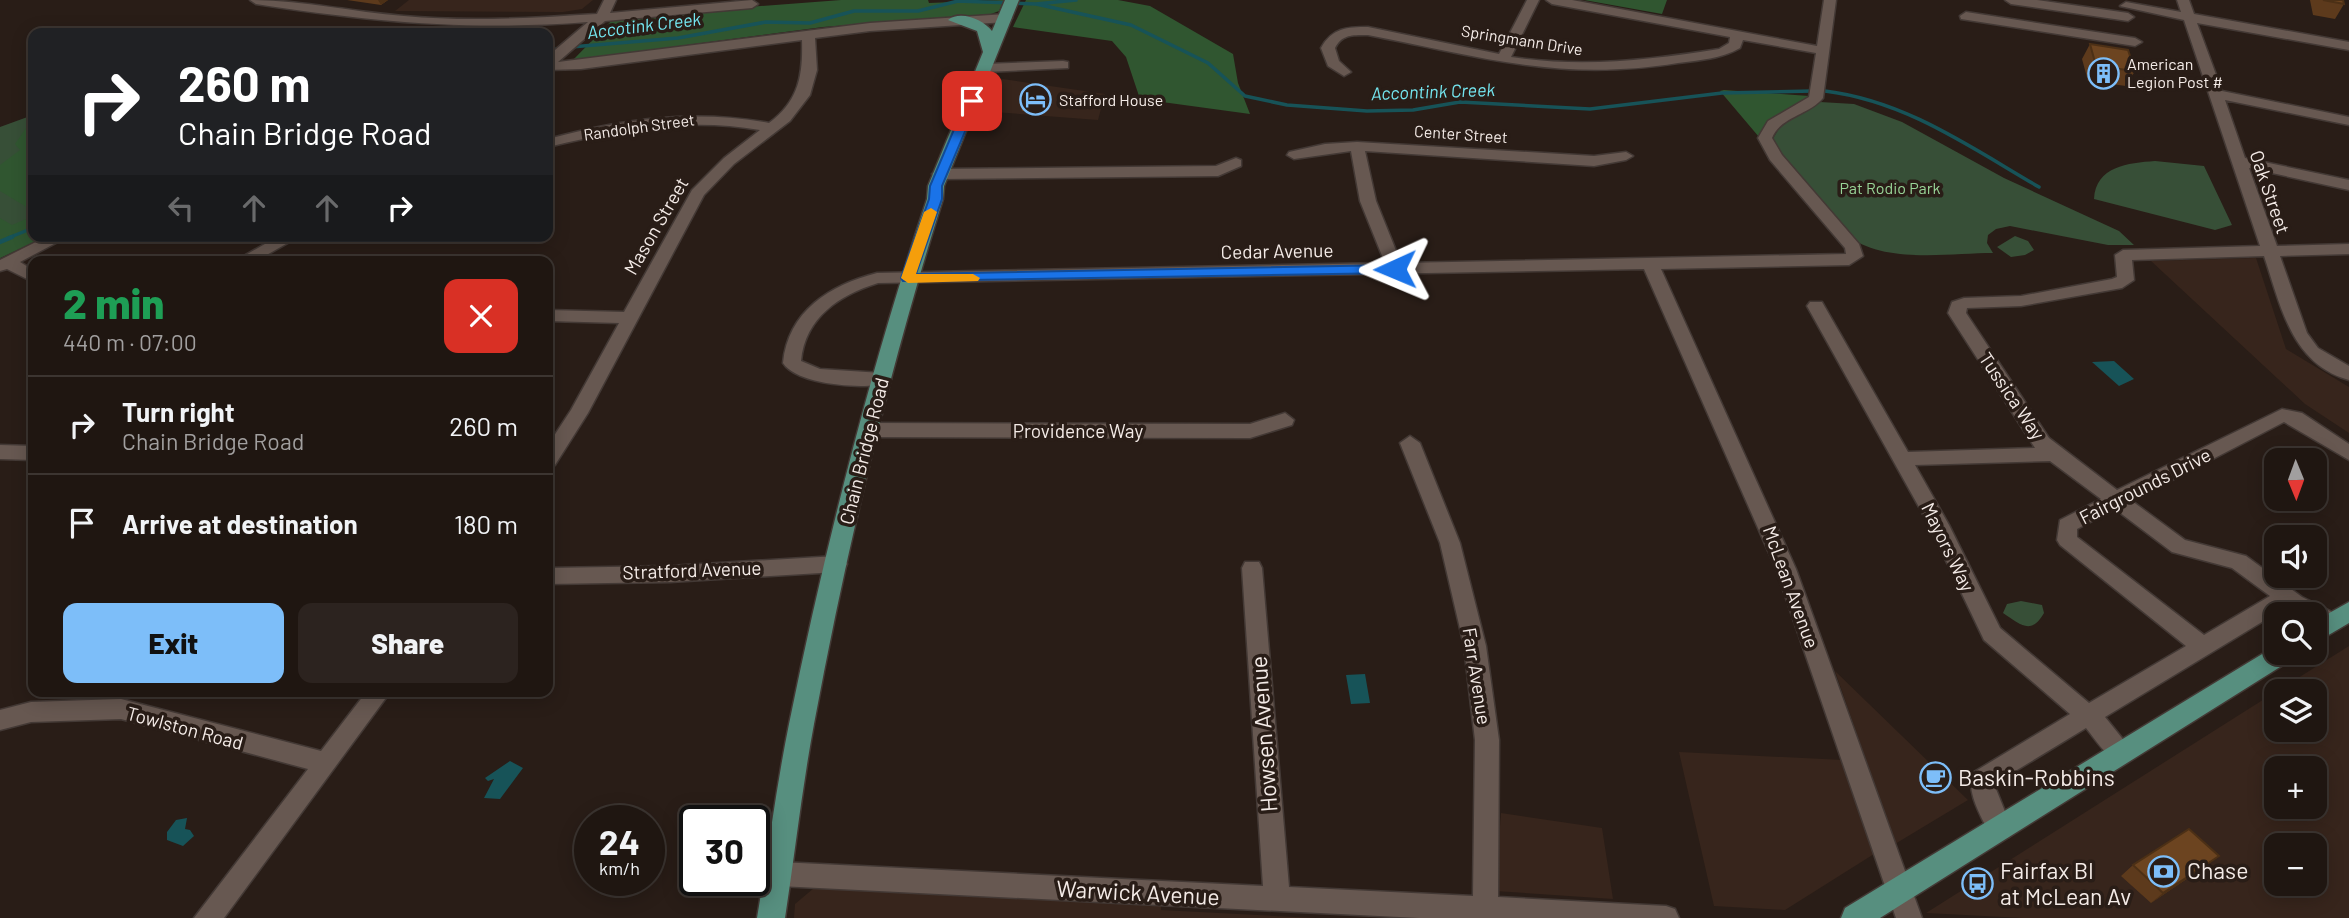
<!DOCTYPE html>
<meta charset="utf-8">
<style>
body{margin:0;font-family:Barlow,sans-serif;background:#2c231f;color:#f1f3f6;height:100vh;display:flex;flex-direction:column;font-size:26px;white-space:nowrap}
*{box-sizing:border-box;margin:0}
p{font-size:23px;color:#a19f9f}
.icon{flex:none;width:38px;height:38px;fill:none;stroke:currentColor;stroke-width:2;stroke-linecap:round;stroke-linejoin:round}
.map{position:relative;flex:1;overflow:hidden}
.side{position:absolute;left:28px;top:256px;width:525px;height:441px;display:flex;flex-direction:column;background:#1f1611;border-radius:14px;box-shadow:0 4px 18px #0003,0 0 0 2px #3c3531}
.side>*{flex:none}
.guide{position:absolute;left:28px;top:28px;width:525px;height:214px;border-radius:14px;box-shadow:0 4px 18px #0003,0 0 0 2px #3c3531;background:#202124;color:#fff;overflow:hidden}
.needle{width:46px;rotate:179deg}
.tools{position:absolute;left:2264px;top:448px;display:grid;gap:14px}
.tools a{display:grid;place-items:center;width:63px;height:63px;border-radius:14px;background:#1f1611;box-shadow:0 4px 18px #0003,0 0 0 2px #3c3531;font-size:35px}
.speed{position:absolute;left:574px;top:805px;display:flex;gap:14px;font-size:35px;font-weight:700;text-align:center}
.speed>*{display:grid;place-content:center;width:91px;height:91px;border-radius:50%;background:#1f1611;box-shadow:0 4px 18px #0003,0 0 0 2px #3c3531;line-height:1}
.speed small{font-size:18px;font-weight:400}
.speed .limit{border:4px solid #111;border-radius:10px;background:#fff;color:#111}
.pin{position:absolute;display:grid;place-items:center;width:60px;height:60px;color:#fff;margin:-30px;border-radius:14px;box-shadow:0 4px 10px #0006}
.me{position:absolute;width:77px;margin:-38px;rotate:269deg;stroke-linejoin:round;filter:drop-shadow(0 0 5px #0008)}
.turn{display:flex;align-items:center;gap:24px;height:147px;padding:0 35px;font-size:32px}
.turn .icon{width:91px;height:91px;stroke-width:2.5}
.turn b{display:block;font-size:49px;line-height:60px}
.lanes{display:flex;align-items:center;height:66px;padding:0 35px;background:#0003;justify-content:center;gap:35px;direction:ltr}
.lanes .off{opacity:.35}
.round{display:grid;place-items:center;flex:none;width:74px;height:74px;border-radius:14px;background:#2c231f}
.summary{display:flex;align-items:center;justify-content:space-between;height:119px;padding:0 35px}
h1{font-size:42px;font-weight:800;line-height:52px;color:#1e9e55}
.primary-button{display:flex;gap:14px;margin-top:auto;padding:14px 35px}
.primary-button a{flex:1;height:80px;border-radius:14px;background:#7dbef9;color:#111;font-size:28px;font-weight:800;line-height:80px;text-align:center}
.primary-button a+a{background:#2c231f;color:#f1f3f6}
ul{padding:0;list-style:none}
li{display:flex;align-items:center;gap:21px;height:98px;padding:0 35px;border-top:2px solid #3c3531}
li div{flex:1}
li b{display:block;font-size:26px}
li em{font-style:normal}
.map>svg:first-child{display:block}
.built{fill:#37251c;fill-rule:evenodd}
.green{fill:#374f37}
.forest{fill:#305630}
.water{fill:#175358}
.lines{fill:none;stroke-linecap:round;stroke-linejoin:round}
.stream-far1{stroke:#175358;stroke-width:3.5}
.stream{stroke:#175358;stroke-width:4.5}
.minor-casing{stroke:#433935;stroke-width:3}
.major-casing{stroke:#433935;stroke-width:3}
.minor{fill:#675851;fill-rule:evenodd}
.major{fill:#578f7f;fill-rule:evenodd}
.wall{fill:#5d3a1c}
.shaded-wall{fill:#4c3016}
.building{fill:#6c4420;stroke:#4c3016;stroke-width:2}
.route{fill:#1a73e8;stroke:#114b97;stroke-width:2}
.slow{fill:#f59e0b}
.labels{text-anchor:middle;stroke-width:7;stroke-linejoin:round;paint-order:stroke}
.far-street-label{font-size:16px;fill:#f4ebe7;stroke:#291d17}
.far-poi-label{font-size:16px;fill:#f4ebe7;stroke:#291d17;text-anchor:start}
.far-park-label{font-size:16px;fill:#98d497;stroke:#291d17}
.far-water-label{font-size:18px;font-style:italic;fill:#74e6f0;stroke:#291d17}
.street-label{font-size:19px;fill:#f4ebe7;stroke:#291d17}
.near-street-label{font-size:23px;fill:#f4ebe7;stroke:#291d17}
.near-poi-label{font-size:23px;fill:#f4ebe7;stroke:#291d17;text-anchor:start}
</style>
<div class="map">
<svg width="2349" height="918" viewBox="0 0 2349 918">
<rect width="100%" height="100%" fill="#291d17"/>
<!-- built -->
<path class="built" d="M409,0H593L582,9L563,12L395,11Z
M996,78L1105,94L1098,120L981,111Z
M2256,258L2286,349L2349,387V433L2305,404L2151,261Z
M2349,646V918H2023L1926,913L2277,691V730H2315V691H2277ZM2277,768H2315V807H2277ZM2277,845H2315V884H2277Z
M1835,671L1968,800L1895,844Z
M1679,752L1843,760L1874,854L1785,910L1714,906Z
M1501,813L1602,828L1613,899L1495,891Z
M814,888L1161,901V910L1316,918H794L795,904Z"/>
<!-- green -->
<path class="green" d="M1820,102L1854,104L1902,122L2004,178L2119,231L2134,245H2108L2010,226L1996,229L1988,235L1987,243L1993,253C1951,253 1885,264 1850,237C1827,220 1799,178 1779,155L1772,140L1781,125Z
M33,115V236H46L0,258V127Z
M2155,161L2204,166L2232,225L2215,230L2094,199C2096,166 2128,163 2155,161Z
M2015,236L2028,241L2034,250L2025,255L2011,257L1997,247Z
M2021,601L2042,605L2044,613C2031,636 2020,624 2003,613L2007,604Z"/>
<!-- forest -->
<path class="forest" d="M841,0H928L929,3L1004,0L999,11L991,14L823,27L573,60L615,17Z
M1026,0H1118L1150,6L1233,54L1238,83L1250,114L1140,99L1126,57L1112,41L1013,27Z
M1584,0H1667L1662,14Z
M1720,91L1724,90L1809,96L1768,121L1759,137Z
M33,127V211L0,191V165L20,150L15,144L26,128Z
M33,216V236H46L0,258V218L12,225Z"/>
<!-- water -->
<path class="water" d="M2114,361L2134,379L2119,386L2092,362Z
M1365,674L1370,703L1351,704L1346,675Z
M510,761L523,768L500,799L484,798L494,779L488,781L485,778Z
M187,818L185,829L190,830L194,836L183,846L167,840V832L176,820Z"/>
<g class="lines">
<!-- stream-far1 -->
<path class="stream-far1" d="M1036,4L1131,25L1208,63L1245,96L1287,105L1367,111L1413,110L1460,102L1590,109L1722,93L1813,91
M571,47L678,38L766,22L810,23L854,11H918L958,1L1036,4L1076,0
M548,50L559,49
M1825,91C1906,101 1970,147 2039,187
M8,238L33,228"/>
<!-- stream -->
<path class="stream" d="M0,242L12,237"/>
<defs>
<path id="minor" d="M250,0C302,0 352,12 404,16C468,22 533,18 597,14L604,0H616L610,13L752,0L758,4L752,8L605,21L558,62L870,23L1006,14L1012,18L1006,22L870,31L815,38L817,70L810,95L790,121L734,164L704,195L588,413L555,465L548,467V445L571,410L619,323L548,321V310L624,312L692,190L724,158L760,130C688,117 618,130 548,147V139C622,119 693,109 769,123C799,101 803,75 802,40L581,69L548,70V56L588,22C469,31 373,22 256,4Z
M1527,0H1539L1511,57C1583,68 1649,60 1719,49L1729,43L1730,37L1552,4L1546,0H1572L1817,46L1824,0H1836L1823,98C1809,115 1780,117 1772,138L1782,155L1859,244L1863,256L1849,265L1661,269L1796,569L1922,918H1896L1776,569L1644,269L878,283C839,295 805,318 801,361L820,369L882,373L888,375L891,379L888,383C865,390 797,385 783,363C788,311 830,285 877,273L1385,263L1360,201L1351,151L1294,159L1287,155L1289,152L1325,144L1357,142L1594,156L1626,152L1633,156L1626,160L1594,166L1365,151L1376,201L1401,263L1846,254L1845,248L1770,160L1758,138L1768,121L1809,97L1816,53L1743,40L1740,48C1721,59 1700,60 1678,63C1561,82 1481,57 1368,35C1353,35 1342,34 1335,48L1339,61L1351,72L1344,76L1328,66L1321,48C1332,28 1347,27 1368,27L1499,54Z
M2005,0H2037L2128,13L2134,17L2128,21L2011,4Z
M2177,0H2189L2194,14L2349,42V50L2197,23L2222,91L2349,117V125L2225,100L2245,158L2349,180V190L2249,168L2277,246L2349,244V254L2280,256L2307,333L2318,348L2349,366V380C2291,364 2281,306 2264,256L2132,260L2134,280L2122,288L2021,306L1967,308L1966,313L2049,438L2117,490L2282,409L2302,413L2349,444V460L2284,422L2132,501L2185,540L2246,556L2302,597L2340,616L2343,622L2340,628L2332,631L2315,624V614H2297L2285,608L2105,717L2134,753L2130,760C2111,767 2098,742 2086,728L1994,784L2012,829L2009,837L2000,840L1991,837C1983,819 1964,791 1974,772L2070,714L1984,640L1929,525L1807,306L1810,302H1822L1908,452L2035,448L1948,313L1952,302L1964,298L2021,296L2112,279L2117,277L2115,255L2123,250L2260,246L2184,20L2120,6L2126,2L2181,12ZM2050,461L2101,499L2060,520L2057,540L2060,545L2186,646L2089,703L2000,628L1949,525L1915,465ZM2115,509L2172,552L2232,568L2270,596L2204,635L2077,537V529Z
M1966,12L2135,38L2142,42L2135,46L1961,19L1960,16Z
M1063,61L1068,62V68L986,72L979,68L986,64Z
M1236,158L1241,160V166L1218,176L940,179L932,174L940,169L1216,166Z
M48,236H69L20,262L33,270V282L7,269L0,271V260Z
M279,236H300L256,261H235Z
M1285,413L1294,420L1292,425L1250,438L870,437L861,430L870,423L1250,424Z
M1410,436L1420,443L1460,543L1486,646L1499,740L1498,897L1666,906L1675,909L1679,918H1419L779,886L770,882L766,874L770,866L779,862L1263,886L1242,568L1245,562H1259L1262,568L1289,887L1473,896L1475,740L1464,646L1440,543L1400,443Z
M0,445L33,446V460L0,459Z
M837,556L844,558L847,564L844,570L837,572L670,582L548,584V568L670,566Z
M367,691H391L224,918H194L308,769L121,719L31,722L0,730V710L31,702L121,699L321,751Z"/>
<path id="major" d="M1005,0H1019L944,186L943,199C889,370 847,547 814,724C802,788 795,853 785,918H757C768,853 776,788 789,724C825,547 870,370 927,199L928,186L983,52L977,31L948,20C960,10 983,19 992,31Z
M2349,602V623L2315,643V621Z
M2277,645V653H2295L2291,660L1880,918H1841L1845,908Z"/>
</defs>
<!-- minor casing -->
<use href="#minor" class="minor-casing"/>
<!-- major casing -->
<use href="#major" class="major-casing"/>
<!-- minor -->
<use href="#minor" class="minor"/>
<!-- major -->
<use href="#major" class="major"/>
</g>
<!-- wall -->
<path class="wall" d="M347,0H388L381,5Z
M2310,0H2343L2344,4L2335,19L2313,15Z
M2090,44L2135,71L2126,86L2088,81L2082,59Z
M1048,95L1041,112L1022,111L1021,103Z
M2133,865L2206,866L2151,903L2121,876Z"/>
<!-- shaded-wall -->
<path class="shaded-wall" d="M378,0H388L381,5Z
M1047,88L1048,95L1041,112L1040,104Z
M2219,856L2206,866L2151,903L2163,893Z"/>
<!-- building -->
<path class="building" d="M2323,0H2343L2344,4Z
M2090,44L2128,50L2135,71L2096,66Z
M1028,86L1047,88L1040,104L1021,103Z
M2189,829L2219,856L2163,893L2133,865Z"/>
<!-- route -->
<path class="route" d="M972,97L978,101L942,186V199L916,274L1395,265L1402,269L1395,273L903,281L901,278L929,199L930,186L966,101Z"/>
<!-- slow -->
<path class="slow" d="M931,208L937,212L916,274H973L980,278L978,281L908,283L901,278L924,212Z"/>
<!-- icons -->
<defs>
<symbol id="building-ring" viewBox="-11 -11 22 22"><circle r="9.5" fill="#291d17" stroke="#7dbef9" stroke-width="1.5"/><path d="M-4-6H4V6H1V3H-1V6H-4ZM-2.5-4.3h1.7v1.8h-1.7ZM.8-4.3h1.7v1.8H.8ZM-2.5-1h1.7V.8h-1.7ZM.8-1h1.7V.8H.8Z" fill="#7dbef9"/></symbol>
<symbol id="hotel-ring" viewBox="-11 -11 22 22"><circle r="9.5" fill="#291d17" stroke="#7dbef9" stroke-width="1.5"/><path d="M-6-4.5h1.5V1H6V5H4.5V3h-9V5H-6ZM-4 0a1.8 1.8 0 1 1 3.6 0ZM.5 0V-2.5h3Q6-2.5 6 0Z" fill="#7dbef9"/></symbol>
<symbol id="cafe-ring" viewBox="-11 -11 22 22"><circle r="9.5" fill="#291d17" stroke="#7dbef9" stroke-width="1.5"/><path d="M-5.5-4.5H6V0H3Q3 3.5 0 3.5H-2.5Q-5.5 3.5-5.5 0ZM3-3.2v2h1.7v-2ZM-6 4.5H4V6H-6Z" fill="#7dbef9"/></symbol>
<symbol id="bank-ring" viewBox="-11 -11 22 22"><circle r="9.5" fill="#291d17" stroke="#7dbef9" stroke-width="1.5"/><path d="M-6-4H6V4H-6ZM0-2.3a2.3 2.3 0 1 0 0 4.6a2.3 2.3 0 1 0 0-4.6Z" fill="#7dbef9"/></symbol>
<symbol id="bus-ring" viewBox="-11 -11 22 22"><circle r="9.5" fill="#291d17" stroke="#7dbef9" stroke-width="1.5"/><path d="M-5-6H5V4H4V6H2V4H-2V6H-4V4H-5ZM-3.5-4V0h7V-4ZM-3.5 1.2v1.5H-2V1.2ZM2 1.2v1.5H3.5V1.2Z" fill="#7dbef9"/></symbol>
</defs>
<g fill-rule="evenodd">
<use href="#building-ring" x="2086" y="56" width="35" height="35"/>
<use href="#hotel-ring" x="1018" y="82" width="35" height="35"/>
<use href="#cafe-ring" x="1918" y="760" width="35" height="35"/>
<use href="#bank-ring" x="2146" y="854" width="35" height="35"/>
<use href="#bus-ring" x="1960" y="866" width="35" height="35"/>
</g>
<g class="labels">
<!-- far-street labels -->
<g class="far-street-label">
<text transform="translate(1522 40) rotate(9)" y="6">Springmann Drive</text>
<text transform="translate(639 127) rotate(-8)" y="6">Randolph Street</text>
<text transform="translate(1461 134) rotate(4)" y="6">Center Street</text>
</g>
<!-- far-poi labels -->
<g class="far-poi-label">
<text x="2127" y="70">American<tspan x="2127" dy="18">Legion Post #</tspan></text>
<text x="1059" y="106">Stafford House</text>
</g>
<!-- far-park labels -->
<g class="far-park-label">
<text x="1890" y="194">Pat Rodio Park</text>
</g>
<!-- far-water labels -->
<g class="far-water-label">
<text transform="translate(644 26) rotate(-7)" y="6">Accotink Creek</text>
<text transform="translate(1433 92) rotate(-2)" y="6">Accontink Creek</text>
</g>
<!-- street labels -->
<g class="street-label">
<text transform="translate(2270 192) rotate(71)" y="7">Oak Street</text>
<text transform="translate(656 226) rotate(-60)" y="7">Mason Street</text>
<text transform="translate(1277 251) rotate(-1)" y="7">Cedar Avenue</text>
<text transform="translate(2012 396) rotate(56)" y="7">Tussica Way</text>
<text x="1078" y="438">Providence Way</text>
<text transform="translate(864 451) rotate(-76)" y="7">Chain Bridge Road</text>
<text transform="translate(2145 486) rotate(-27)" y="7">Fairgrounds Drive</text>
<text transform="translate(1948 547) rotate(64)" y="7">Mayors Way</text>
<text transform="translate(692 570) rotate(-2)" y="7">Stratford Avenue</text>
<text transform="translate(1791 587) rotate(70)" y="7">McLean Avenue</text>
<text transform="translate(1477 676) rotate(81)" y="7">Farr Avenue</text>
<text transform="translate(185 728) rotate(15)" y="7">Towlston Road</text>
</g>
<!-- near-street labels -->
<g class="near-street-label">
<text transform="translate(1264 734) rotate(-94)" y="8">Howsen Avenue</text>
<text transform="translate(1138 893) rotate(3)" y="8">Warwick Avenue</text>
</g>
<!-- near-poi labels -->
<g class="near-poi-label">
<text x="1958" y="786">Baskin-Robbins</text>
<text x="2000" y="879">Fairfax Bl<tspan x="2000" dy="26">at McLean Av</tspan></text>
<text x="2187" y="879">Chase</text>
</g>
</g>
</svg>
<div class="tools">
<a><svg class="needle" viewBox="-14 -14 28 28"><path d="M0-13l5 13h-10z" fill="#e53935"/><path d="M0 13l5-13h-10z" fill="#a19f9f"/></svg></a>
<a><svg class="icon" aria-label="sound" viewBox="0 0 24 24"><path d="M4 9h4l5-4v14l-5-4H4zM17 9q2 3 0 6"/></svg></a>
<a><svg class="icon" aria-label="search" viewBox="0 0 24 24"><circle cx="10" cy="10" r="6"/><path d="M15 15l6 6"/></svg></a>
<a><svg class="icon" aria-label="layers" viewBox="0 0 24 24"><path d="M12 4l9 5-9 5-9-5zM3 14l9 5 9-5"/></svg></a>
<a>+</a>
<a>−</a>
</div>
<div class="speed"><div>24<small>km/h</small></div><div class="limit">30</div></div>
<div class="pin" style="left:972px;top:101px;background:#d93025"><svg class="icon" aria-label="arrive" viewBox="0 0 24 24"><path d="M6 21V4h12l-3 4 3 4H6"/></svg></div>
<svg class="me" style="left:1395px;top:269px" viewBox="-20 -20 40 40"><path d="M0-17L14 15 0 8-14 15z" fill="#1a73e8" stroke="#fff" stroke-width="4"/></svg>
<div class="guide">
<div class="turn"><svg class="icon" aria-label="right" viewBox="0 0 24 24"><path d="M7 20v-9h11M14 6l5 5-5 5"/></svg><div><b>260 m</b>Chain Bridge Road</div></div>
<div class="lanes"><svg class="icon off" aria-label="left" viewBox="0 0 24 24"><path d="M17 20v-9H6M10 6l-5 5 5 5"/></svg><svg class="icon off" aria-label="ahead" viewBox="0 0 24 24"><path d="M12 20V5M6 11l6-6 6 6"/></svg><svg class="icon off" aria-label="ahead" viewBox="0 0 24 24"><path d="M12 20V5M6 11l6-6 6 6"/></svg><svg class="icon" aria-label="right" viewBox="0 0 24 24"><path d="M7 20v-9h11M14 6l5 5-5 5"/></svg></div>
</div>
<section class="side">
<div class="summary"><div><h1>2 min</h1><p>440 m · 07:00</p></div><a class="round" style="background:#d93025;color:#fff"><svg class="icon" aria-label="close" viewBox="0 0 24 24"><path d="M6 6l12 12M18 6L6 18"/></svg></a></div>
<ul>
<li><svg class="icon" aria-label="right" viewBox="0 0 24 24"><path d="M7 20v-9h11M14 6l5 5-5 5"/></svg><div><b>Turn right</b><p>Chain Bridge Road</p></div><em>260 m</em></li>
<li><svg class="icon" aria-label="arrive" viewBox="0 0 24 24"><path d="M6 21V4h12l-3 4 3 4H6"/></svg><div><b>Arrive at destination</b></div><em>180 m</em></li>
</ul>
<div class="primary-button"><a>Exit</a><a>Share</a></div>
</section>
</div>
